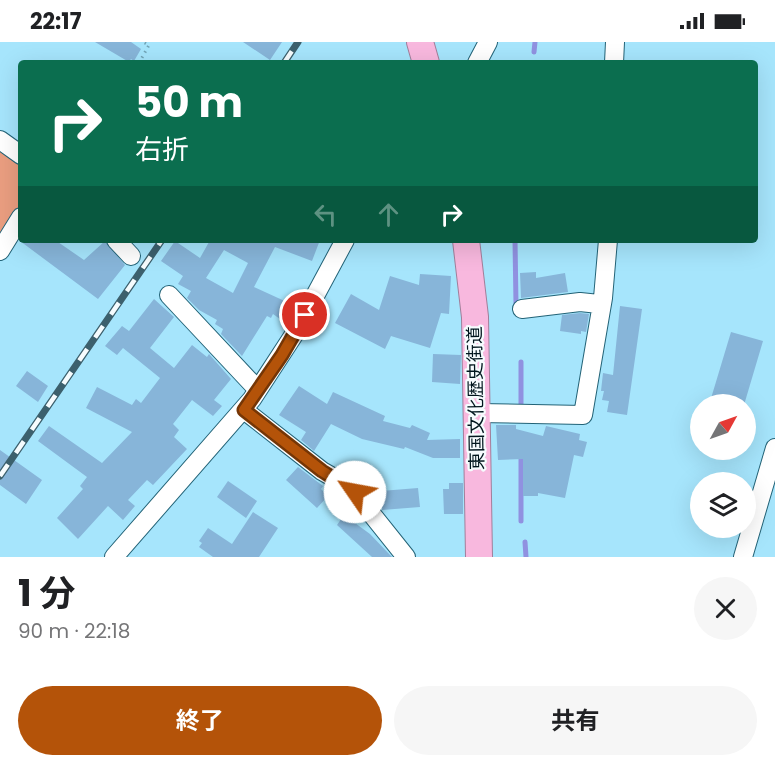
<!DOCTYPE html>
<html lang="ja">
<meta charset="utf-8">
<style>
body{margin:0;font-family:Poppins,"Noto Sans JP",sans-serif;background:#f6f6f6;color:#202124;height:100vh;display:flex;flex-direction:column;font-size:22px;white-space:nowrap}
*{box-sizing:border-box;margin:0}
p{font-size:20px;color:#757577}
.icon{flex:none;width:33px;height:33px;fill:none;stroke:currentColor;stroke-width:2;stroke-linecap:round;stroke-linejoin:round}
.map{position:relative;height:515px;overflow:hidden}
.panel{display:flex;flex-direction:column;background:#fff;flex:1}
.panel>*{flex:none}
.guide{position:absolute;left:18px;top:18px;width:740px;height:183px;border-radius:6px;box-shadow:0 6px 24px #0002;background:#0b6e4f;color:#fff;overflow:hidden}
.needle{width:39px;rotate:50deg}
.tools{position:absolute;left:690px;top:352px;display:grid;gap:12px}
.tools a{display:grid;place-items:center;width:66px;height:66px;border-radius:50%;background:#fff;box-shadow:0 6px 24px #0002;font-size:30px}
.pin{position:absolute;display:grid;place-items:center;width:51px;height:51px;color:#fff;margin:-26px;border:3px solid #fff;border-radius:50%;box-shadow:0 2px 6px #0007}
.me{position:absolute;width:66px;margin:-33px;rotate:303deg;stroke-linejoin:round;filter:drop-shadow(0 0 4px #0008)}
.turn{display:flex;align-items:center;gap:21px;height:126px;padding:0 18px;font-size:27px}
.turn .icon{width:78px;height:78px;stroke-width:2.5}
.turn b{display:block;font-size:42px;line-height:51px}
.lanes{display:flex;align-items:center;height:57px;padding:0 18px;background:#0003;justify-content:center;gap:30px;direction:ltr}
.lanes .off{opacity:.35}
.round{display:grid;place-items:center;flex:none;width:63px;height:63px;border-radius:32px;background:#f6f6f6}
.headline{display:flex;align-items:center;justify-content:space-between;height:102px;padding:0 18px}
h1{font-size:36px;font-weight:700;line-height:45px}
.cta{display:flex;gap:12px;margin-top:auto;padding:12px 18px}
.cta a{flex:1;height:69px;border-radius:36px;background:#b45309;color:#fff;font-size:24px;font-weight:700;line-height:69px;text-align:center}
.cta a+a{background:#f6f6f6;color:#202124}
.status{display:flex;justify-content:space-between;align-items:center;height:42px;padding:0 30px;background:#fff;direction:ltr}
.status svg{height:16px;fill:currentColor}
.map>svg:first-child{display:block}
.green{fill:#ea9e80}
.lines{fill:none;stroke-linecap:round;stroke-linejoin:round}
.stream{stroke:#9091e0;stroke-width:5}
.building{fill:#87b5d9;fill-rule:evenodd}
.minor-casing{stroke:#236377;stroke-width:20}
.highway-casing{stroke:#a17f9a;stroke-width:28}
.path{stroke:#71a3b5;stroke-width:3;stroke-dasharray:1.5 4.5;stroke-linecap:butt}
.minor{stroke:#fff;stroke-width:18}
.highway{stroke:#f8b8de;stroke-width:26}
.rail-casing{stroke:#3c606d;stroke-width:7}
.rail{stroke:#f6fcfe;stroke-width:4.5;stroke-dasharray:14;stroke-linecap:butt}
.route-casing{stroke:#753606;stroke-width:15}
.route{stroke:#b45309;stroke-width:10}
.labels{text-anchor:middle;stroke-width:4.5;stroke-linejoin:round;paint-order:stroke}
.street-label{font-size:18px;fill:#00151d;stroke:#f6fcfe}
</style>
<div class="status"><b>22:17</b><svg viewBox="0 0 49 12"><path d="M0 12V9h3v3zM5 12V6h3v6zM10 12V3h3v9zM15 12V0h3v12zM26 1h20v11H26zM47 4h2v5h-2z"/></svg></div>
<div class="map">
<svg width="775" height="515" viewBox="0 0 775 515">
<rect width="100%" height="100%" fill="#a6e5fc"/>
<!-- green -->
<path class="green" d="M0,107L21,121V164L0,197Z"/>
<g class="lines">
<!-- stream -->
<path class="stream" d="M534,10L535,0
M515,198L516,262
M521,320V367
M521,411V479
M525,500L526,515"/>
</g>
<!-- building -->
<path class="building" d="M95,0H131L141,7L134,19L131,17L129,20Z
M243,0H282L270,18Z
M55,198L84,218L105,199L125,223L98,257L20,199Z
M206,198H320L312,219L275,205L254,245L289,261L280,277L273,272L271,276L267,274L242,314L221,292L223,287L215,282L217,278L199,268L187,256L191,249L178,242L183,234L161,219L175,199L200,216L209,200ZM224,208L248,221L233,251L206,236Z
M536,230V236L565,231L568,250L521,256L520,231Z
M420,232L451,234L449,272L441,271L430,306L391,294L385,307L335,281L351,252L379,268L390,234L419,243Z
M154,257L174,275L150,306L174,326L192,303L207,315L209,312L231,337L214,358L222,364L213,374L192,358L173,382L179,388L174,395L187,407L153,443L147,438L128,458L135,464L123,478L108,464L78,497L57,476L83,447L80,444L87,435L38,399L49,384L102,421L132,390L86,366L97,345L132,363L136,357L141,361L160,336L123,306L117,313L105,304L122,284L129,289Z
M620,264L642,267L627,373L607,370L609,359L602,358L604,349H601L603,331L613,333Z
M580,271L589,272L586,290L581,289V292L560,289L562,273Z
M731,290L763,299L744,363H709Z
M433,312L461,313L460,342L432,340Z
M27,329L48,344L38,360L16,344Z
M299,344L327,362L333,350L385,374L383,379L410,386L412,383L430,391L427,398L460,397V416H433L405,405L404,407L362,397L331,382L314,409L301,398L306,390L279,373Z
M496,383H516V387L543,394L546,384L580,392L579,398L587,400L583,415L574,413L565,456L538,451V454H523V417L498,418Z
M0,408L42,438L26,462L0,443Z
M298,425L323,444L321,447L328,454L317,466L286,438Z
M228,439L257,459L246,476L217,455Z
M449,441H463V472H444L443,447H449Z
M418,446L420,465L382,468L381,449Z
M253,470L278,486L259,515H213L199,505L202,501L199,499L208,486L232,502Z
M344,473L370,492L392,515H372L337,483Z"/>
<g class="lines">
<defs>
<path id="minor" d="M477,21L488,0
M614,21L615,0
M0,98L21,113
M116,198L131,214
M0,209L21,175
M169,253L258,348
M522,267L580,260L599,262
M244,368L322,429L350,445L406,515
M478,371L583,373L603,256L608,198
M114,515L252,357L295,291L345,198
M743,515L775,406"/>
<path id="highway" d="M420,0L426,21
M466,198L475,275L479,515"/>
</defs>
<!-- minor casing -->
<use href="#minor" class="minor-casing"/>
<!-- highway casing -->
<use href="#highway" class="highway-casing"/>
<!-- path -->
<path class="path" d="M139,21L149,3L143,0"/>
<!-- minor -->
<use href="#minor" class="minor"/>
<!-- highway -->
<use href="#highway" class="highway"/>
<defs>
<path id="rail" d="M284,21L298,0
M0,434L162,198"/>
</defs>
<!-- rail casing -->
<use href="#rail" class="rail-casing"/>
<!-- rail -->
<use href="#rail" class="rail"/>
</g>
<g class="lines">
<defs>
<path id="route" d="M305,273L282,313L244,368L322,429L355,450"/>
</defs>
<!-- route casing -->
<use href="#route" class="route-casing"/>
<!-- route -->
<use href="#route" class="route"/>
</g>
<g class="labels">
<!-- street labels -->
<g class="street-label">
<text transform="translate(476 356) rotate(-91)" y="6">東国文化歴史街道</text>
</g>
</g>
</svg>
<div class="tools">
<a><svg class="needle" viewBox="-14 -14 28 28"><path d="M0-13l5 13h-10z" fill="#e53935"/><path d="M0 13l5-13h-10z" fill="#757577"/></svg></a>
<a><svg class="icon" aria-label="layers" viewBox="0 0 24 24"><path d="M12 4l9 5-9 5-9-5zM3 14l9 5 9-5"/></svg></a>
</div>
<div class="pin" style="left:305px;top:273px;background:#d93025"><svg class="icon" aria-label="arrive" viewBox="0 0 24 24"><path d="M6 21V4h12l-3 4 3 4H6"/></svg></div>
<svg class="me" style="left:355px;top:450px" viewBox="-20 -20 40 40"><circle r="19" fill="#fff"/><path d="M0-13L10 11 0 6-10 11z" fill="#b45309"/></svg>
<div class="guide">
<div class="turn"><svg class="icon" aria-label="right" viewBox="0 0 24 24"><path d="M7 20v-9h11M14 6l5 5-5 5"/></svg><div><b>50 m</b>右折</div></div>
<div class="lanes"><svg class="icon off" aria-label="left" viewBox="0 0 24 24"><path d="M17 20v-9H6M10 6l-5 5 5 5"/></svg><svg class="icon off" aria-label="ahead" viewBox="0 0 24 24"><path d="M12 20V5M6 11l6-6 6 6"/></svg><svg class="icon" aria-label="right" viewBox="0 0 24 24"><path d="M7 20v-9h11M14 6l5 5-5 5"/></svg></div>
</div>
</div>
<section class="panel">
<div class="headline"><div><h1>1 分</h1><p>90 m · 22:18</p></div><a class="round"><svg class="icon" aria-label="close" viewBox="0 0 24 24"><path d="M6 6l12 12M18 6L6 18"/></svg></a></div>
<div class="cta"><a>終了</a><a>共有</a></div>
</section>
